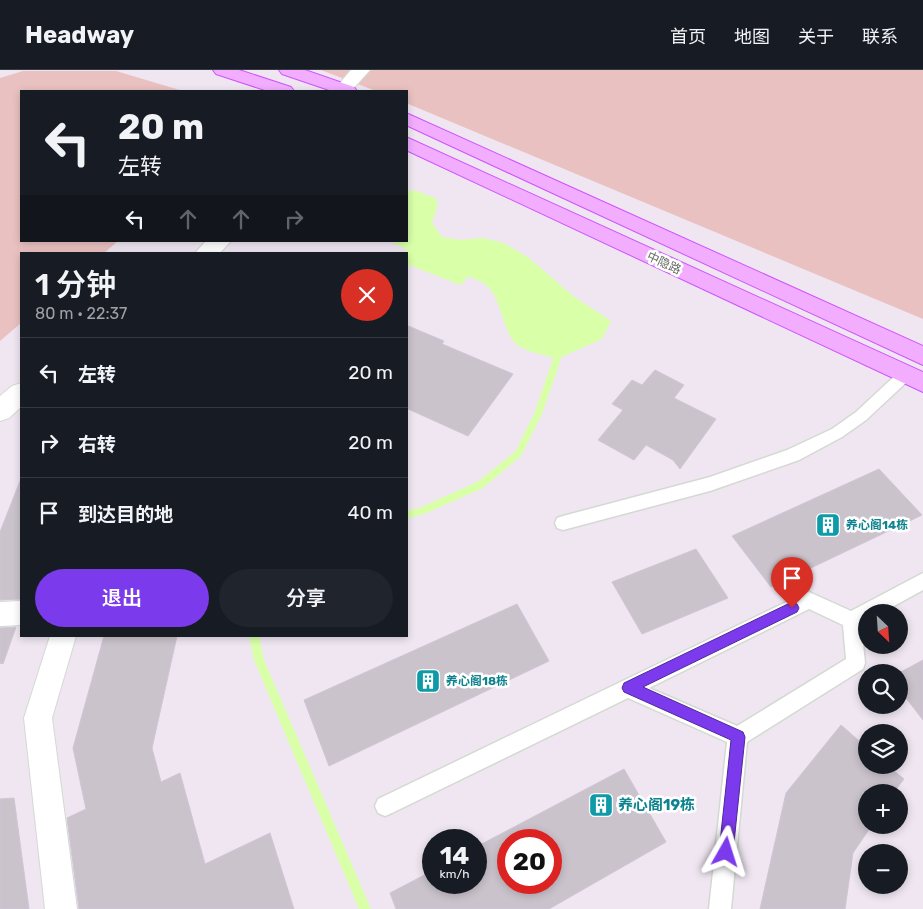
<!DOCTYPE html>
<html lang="zh">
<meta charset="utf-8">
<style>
body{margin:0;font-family:Rubik,"Noto Sans SC",sans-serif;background:#20242c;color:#f1f3f6;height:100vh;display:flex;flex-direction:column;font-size:19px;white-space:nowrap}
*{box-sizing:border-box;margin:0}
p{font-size:16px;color:#9ea1a6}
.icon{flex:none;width:28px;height:28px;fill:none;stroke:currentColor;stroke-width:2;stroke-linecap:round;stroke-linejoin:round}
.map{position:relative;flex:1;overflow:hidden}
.side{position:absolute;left:20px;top:182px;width:388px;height:385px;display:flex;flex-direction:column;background:#171b24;border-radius:0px;box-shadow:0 2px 8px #0003}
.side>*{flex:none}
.banner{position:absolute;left:20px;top:20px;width:388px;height:152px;border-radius:0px;box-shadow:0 2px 8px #0003;background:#171b24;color:#f1f3f6;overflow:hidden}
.needle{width:32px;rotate:155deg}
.buttons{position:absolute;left:858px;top:534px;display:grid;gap:10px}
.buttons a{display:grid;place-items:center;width:50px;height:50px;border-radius:50%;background:#171b24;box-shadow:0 2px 8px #0003;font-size:25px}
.speed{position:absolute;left:422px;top:759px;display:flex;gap:10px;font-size:25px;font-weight:700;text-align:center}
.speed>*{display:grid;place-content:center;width:65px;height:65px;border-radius:50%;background:#171b24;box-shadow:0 2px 8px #0003;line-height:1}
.speed small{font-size:12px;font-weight:400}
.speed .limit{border:8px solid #d22;background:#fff;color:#111}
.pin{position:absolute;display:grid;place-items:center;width:42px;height:42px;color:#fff;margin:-51px -21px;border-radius:50% 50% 50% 0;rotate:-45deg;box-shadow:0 0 5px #0007}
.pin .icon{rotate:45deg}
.me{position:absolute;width:55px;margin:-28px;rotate:6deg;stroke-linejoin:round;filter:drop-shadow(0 0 4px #0008)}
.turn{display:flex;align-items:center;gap:18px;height:105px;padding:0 15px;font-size:22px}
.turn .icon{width:65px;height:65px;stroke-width:2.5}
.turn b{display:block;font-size:35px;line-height:42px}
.lanes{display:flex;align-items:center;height:48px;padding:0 15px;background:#0003;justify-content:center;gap:25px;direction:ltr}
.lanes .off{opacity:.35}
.round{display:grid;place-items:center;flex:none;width:52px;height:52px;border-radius:26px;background:#20242c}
.summary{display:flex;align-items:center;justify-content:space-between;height:85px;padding:0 15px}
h1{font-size:30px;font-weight:600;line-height:38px}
.action{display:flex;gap:10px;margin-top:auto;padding:10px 15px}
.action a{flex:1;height:58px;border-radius:30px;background:#7c3aed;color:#fff;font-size:20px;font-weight:600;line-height:58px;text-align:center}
.action a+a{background:#20242c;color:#f1f3f6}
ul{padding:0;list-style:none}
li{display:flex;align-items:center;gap:15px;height:70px;padding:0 15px;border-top:1px solid #363941}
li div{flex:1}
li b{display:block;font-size:19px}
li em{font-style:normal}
header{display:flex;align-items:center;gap:30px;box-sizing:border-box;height:70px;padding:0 25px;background:#171b24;border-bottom:1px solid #363941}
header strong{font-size:24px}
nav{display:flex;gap:28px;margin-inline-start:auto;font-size:18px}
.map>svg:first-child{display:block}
.green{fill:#eac1c1}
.water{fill:#d9ffa8}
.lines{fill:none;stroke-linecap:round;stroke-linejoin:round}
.stream{fill:#d9ffa8;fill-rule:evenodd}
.building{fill:#cac3cc;stroke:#d1c4d7;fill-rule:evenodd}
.service-casing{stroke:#d4d9d2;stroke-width:3}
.pedestrian-casing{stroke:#d4d9d2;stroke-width:2}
.minor-casing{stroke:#d4d9d2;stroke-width:2}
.primary-casing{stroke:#ce54fd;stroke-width:2}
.service{fill:#fff;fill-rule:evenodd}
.pedestrian{fill:#fff;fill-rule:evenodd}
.minor{fill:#fff;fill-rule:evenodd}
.primary{fill:#f2adff;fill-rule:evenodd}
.route{fill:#7c3aed;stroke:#51269a}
.labels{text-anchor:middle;stroke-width:5;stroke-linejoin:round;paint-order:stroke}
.street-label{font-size:12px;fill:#62685e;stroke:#fff}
.culture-label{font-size:12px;font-weight:bold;fill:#0d838f;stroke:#fff;text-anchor:start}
.near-culture-label{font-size:15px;font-weight:bold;fill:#0d838f;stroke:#fff;text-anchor:start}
</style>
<header>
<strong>Headway</strong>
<nav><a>首页</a><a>地图</a><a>关于</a><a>联系</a></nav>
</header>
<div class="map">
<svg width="923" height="839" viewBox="0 0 923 839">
<rect width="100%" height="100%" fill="#efe6f1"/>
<!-- green -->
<path class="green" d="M321,0H923V249L406,33V21H376Z
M23,1H116L183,21H21V171H118L103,184H21V253L0,271V8Z"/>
<!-- water -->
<path class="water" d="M406,120L417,121L437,129V138L432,153L442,167L460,170L483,168L504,173L529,188L573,226L611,251L602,269L557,289C545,285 526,282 516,274C502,260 501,226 486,215C481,211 474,209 468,206L461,215L406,194V184H404L407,180L390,171H406Z"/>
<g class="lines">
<!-- stream -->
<path class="stream" d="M557,286L561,289L542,344L521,386L483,418L424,444L406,449V441L419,438L477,412L515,382L534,344L553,289Z
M249,566H259L264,590L371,839H359L254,590Z"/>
</g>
<!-- building -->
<path class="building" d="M406,255L444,271L442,274L513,304L468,366L406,338Z
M655,300L684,315L674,328L716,349L680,399L673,390L646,375L634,390L598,370L623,340L612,334L632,310L642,315Z
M879,399L922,445L771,517L732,466Z
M20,411L21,529L0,530V462Z
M696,479L728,528L642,564L612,512Z
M517,534L549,591L329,696L304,630Z
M16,557L3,594L0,593V558Z
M104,566H177L152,678L161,712L180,703L205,794L270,763L294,839H79L67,748L86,739L73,678Z
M923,590V650L899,619V603Z
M841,655L866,677V695H887L904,709L894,722H866V755H872L853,783L845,839H760L786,723Z
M624,699L666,772L549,839H396L390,823L434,800V812H476V777ZM509,770H551V812H509Z
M14,728L29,839H0V729Z"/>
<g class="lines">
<defs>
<path id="service" d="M905,299L910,301L912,305L910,309L866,350L842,367L799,390L710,421L563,460L557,458L555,453L557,448L563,446L710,407L787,380L832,359L856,342L900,301Z
M923,503V520L883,542H866V552L861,554L865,593L863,599L747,672L731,839H709L727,672L628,628L392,743L385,746L378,743L375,736L378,729L803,524L809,522L851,541ZM809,539L843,555L846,589L737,656L649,618Z"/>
<path id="pedestrian" d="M21,531V555L0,556V532Z
M50,566H76L52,648L77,839H45L24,648Z"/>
<path id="minor" d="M351,0H370L351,21H333Z
M206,171H231L219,184H194Z
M21,313V337L9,348L0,351V326L12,316Z"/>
<path id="primary" d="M213,0H239L291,17L294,21H268L216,4Z
M279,0H305L354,17L357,21H332L282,4Z
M406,43L923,276V295L406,55Z
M406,67L923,302V322L406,80Z"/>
</defs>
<!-- service casing -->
<use href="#service" class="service-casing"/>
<!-- pedestrian casing -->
<use href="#pedestrian" class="pedestrian-casing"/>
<!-- minor casing -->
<use href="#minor" class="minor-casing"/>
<!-- primary casing -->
<use href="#primary" class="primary-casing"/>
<!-- service -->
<use href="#service" class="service"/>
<!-- pedestrian -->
<use href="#pedestrian" class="pedestrian"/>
<!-- minor -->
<use href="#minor" class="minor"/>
<!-- primary -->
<use href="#primary" class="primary"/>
</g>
<!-- route -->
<path class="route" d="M792,532L797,534L799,538L797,542L643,617L743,662L745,667L733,782L731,787L726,789L721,787L719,782L731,670L624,622L622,618L624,613Z"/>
<!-- icons -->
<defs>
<symbol id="building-square" viewBox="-11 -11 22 22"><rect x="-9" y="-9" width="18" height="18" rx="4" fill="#0f9aa8" stroke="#fff"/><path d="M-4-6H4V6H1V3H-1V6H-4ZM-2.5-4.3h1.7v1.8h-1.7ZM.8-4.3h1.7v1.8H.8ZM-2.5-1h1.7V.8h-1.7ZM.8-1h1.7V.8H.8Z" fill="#fff"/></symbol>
</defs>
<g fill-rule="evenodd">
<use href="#building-square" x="814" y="441" width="28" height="28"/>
<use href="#building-square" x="414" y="597" width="28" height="28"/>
<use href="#building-square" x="587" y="721" width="28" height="28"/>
</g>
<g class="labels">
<!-- street labels -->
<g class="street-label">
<text transform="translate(664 193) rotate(25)" y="4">中隐路</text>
</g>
<!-- culture labels -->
<g class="culture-label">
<text x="846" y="459">养心阁14栋</text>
<text x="446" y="615">养心阁18栋</text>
</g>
<!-- near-culture labels -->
<g class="near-culture-label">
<text x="618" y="740">养心阁19栋</text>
</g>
</g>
</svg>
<div class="buttons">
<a><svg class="needle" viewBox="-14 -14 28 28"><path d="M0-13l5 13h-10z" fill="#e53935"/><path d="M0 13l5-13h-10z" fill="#9ea1a6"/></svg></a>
<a><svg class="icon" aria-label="search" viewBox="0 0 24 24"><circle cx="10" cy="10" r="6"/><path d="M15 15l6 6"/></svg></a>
<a><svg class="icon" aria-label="layers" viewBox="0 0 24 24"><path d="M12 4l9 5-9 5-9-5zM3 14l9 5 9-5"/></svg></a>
<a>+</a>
<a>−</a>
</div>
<div class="speed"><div>14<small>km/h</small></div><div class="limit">20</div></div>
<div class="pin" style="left:792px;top:538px;background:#d93025"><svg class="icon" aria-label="arrive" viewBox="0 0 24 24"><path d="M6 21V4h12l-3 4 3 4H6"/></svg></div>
<svg class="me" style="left:726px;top:782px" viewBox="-20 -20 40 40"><path d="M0-17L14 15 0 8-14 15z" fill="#7c3aed" stroke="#fff" stroke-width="4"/></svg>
<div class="banner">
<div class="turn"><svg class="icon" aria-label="left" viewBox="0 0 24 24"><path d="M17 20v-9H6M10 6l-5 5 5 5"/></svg><div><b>20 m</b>左转</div></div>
<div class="lanes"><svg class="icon" aria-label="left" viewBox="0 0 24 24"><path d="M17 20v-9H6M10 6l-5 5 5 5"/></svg><svg class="icon off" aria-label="ahead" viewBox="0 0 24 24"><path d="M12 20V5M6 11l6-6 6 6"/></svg><svg class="icon off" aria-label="ahead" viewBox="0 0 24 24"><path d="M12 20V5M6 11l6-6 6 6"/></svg><svg class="icon off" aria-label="right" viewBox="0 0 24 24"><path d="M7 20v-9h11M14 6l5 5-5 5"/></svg></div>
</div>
<section class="side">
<div class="summary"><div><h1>1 分钟</h1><p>80 m · 22:37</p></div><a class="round" style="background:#d93025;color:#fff"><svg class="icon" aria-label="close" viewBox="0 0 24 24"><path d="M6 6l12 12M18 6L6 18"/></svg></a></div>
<ul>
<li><svg class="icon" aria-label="left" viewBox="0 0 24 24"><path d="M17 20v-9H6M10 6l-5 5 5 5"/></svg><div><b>左转</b></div><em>20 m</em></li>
<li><svg class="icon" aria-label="right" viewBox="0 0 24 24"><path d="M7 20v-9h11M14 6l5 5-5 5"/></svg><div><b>右转</b></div><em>20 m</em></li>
<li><svg class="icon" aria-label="arrive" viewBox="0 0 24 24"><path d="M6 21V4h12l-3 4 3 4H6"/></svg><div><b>到达目的地</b></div><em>40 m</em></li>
</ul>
<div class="action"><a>退出</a><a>分享</a></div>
</section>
</div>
